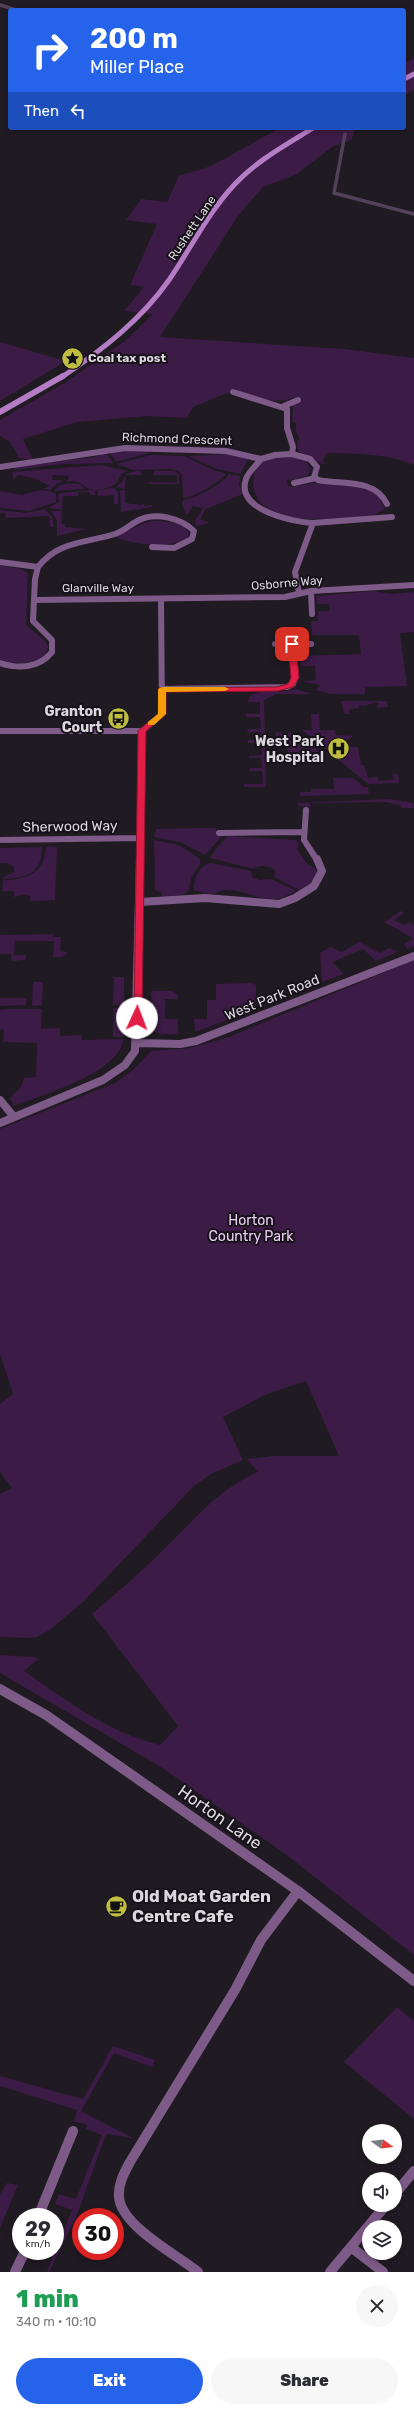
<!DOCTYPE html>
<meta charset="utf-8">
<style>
body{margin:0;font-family:Rubik,sans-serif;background:#f7f7f7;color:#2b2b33;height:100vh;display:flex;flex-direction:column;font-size:15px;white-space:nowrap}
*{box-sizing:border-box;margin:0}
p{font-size:13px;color:#7c7c81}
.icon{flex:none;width:22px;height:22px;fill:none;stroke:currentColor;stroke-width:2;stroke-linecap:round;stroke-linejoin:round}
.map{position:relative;height:2272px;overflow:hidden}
.side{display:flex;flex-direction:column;background:#fff;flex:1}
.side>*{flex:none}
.hud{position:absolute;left:8px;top:8px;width:398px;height:122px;border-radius:4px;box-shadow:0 2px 6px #0003;background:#2563eb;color:#fff;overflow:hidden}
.needle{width:26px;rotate:105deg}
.tools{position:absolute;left:362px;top:2124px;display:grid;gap:8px}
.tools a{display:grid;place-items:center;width:40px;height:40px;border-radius:50%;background:#fff;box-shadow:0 2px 6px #0003;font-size:20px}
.speed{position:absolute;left:12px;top:2208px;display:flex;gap:8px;font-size:20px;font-weight:700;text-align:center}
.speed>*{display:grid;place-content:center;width:52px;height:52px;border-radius:50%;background:#fff;box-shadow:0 2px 6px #0003;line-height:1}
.speed small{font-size:10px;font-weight:400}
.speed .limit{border:6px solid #d22;background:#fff;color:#111}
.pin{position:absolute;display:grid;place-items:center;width:34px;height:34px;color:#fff;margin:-17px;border-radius:8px;box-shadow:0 2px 6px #0006}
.me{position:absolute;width:44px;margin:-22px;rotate:2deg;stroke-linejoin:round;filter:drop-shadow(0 0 3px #0008)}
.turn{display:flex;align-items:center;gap:14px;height:84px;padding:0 16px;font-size:18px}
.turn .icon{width:52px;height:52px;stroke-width:2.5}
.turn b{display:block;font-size:28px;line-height:34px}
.then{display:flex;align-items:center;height:38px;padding:0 16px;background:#0003;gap:8px;font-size:15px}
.round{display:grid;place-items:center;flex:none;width:42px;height:42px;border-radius:21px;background:#f7f7f7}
.head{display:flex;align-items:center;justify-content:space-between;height:68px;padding:0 16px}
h1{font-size:24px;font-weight:800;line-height:30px;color:#1e9e55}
.action{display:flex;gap:8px;margin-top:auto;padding:8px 16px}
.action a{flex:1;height:46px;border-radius:24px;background:#2563eb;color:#fff;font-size:16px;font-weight:800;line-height:46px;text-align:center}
.action a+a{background:#f7f7f7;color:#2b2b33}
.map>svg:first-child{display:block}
.green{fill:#3c1b46}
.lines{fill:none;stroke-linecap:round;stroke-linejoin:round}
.stream{stroke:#524158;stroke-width:3.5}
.minor-far2{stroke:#7d5a87;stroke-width:6}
.minor-far1{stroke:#7d5a87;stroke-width:8}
.minor{stroke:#7d5a87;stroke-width:10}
.tertiary{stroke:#7d5a87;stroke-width:10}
.secondary-far1{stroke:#b57cc6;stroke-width:5}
.secondary{stroke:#b57cc6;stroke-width:6}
.route{fill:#e11d48;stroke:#92132f}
.slow{fill:#f59e0b}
.labels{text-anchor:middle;stroke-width:4;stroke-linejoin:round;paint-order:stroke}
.far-street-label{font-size:12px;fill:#dbd7dc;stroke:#171119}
.far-poi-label{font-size:12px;font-weight:bold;fill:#dbd7dc;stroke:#171119;text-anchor:start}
.poi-label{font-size:14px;font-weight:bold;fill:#dbd7dc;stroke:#171119;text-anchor:end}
.street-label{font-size:14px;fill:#dbd7dc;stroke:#171119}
.park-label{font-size:14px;fill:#eacdf3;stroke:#171119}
.near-street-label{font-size:17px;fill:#dbd7dc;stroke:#171119}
.near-poi-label{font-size:17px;font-weight:bold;fill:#dbd7dc;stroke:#171119;text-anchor:start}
</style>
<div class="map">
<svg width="414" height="2272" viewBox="0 0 414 2272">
<rect width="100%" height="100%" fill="#201a22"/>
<!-- green -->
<path class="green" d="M414,59V90L404,95V63Z
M280,128H356L351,140L332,147L297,174L263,187L238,216L160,337L344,349L414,358V465C385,453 358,454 327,453L323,460L325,465C323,465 300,453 298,450L297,441L300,439L296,432V423L292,421L293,405L303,400L296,397C272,406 258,397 234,390L193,407L187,418L147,416L77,422L23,439L33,460L19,458L10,442L0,436V420L66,382L125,341L153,314L124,311L144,287L130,285L157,224L126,220L141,199L167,202L179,176L211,166Z
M0,342L66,361L0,401Z
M118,451H146L149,453L116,462L110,453Z
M106,452L113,463L62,464L14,470L15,467L94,457Z
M228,454L248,459L241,474L217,469L188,456Z
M151,455L184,456L211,469L226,474C219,483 194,497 183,498L182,476L179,471L171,469L133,470L116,464Z
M292,457L304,460L311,469L307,476L286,481L290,487L314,483L351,486L369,489L381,498L382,506L386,507C374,519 359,517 343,518C317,520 290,522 266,507C249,496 247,465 270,458C277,457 285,457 292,457Z
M100,465L129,471L122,473L117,483C112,487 96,492 89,489C79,483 80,480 66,482L68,480L69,476L53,475L52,480H62V482L55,485L51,490L42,489L50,486L34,478L18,475L13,480L12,472Z
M141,471V475H126L125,489L116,487L122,482L126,474L135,471H175L179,474V484H149V482L177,483V475H154V471Z
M229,474L240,476L239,485L243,494L206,509L200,519L210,523L196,526L195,521L203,508L193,506L187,515L182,505L183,500C196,498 222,485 229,474Z
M69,483L80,484L85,489L54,491L60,485Z
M114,488L118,492V504H114V495L98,496V490Z
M41,490L56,493V502L29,511L0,508V491L22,495Z
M95,490V495H90V492H78V496H63L62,510L48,508L59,502L58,495L61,493Z
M125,490V503L142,505L144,503V506L152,505V507L121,512L120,491Z
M45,509L52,517L54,527H50V517L48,516L5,518L6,513H0V510L26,513Z
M51,511H62L61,524H65V527L86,529L57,536V521Z
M152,521C163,521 187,521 189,535C182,549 127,546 116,536L144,523Z
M0,565L21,569L28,573L26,625L45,641L48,646C46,666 14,665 0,660Z
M373,591L391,594L414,592V632L400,633L407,686L365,687V694H330L316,690L320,685L304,682V681L316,680L315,666H301L300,656L361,654L359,635H312L311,621H318V611H330L329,604H317L316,596Z
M295,689L313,694H276L264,700L266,787H244V784H263L262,771H250V768H262L261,758H249V756L262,755L261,743H248V740H261L260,732H248L247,729H261L260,717H246V714H260V702H248L249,697C260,687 281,695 295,689Z
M341,701H387L388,707L378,708L377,706L379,704L374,702L366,706L360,705L358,708L348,710L350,714H344Z
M311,714H319L320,730H335L336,735L354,736L328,751L302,730H312Z
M275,732L295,733L325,756H313V761H281L288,752L284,744L276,738Z
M348,742L350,747H358L361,765H364L368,778L377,777L379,781L394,780L393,774H398L399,783L368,784L330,753Z
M333,778H353L364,787H368L369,794L300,796V792H311V789H334Z
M389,799L413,803L414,808H401L400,805L386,802L310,803L311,807L298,806V803Z
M200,828H216L217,836H222L205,855L180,842L154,837L156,829Z
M228,836L296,840L299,845L297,849L307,864L315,868L316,875L310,883L299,890L274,877L275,870C268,866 260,864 254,869L210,858L217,847Z
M154,840L179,845L200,859V864L191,878L189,890L183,895L162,897V893L155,890Z
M42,847C42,874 27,878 3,879V877L14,872V867L7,863H0V848Z
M46,847H57L55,900L30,901V896L23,895L14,897V891H2L3,880C26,880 45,873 46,847Z
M211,863L251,871L252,877L259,880L271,879L296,891C263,910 257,890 225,890C221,890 218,893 214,894C205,895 201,891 194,890C193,879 200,864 211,863Z
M401,911L404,913L394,920L404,925L409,922L414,925V946L407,949L404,944L413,938L384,922Z
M53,934V937H61L60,951L66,952L67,954L62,957H53L54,941H15L14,955H26L25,960L11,961V954H0V935Z
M359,942L380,953L389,948L398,952L376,961L363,949L332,962L344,974L322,982L320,953L330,947L342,952Z
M414,960V1955L284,1853L161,1767L0,1673V1655L34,1657L38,1659L24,1671C69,1702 106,1731 160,1745L178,1726L92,1614C115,1594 139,1574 160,1553C191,1523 218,1489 258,1472L247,1459L273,1456H339L306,1381L267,1394L223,1417L243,1460L211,1474L194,1486L84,1601L51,1629L37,1637L28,1638L0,1637V1494L12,1488L0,1472V1404L13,1394L0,1354V1129L115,1083L133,1070L151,1051L190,1048L226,1038Z
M114,977H124V1005H113Z
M33,982H43L42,1005L32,1006Z
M251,983L256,985V1009L195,1032L194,1019H207V1000H216V984Z
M151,991H171L177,994L178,999H165V1019H178V1034H160L153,1030Z
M0,998H27L26,1005L0,1006Z
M113,1008H124L123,1037H113Z
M9,1009H42L41,1029L60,1028V1036L82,1035V1040L123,1039C121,1073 41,1095 14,1106L10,1098L21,1087L24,1078L36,1077L37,1043L3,1042L4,1030L0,1029V1010Z
M397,2007L414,2021V2119L344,2062Z
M113,2046L155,2060L152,2067L114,2053L81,2111L133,2138L106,2134L77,2215L49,2272H47L72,2210L55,2204L59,2194L76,2199L102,2135L86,2129L87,2125L74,2121L77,2110L0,2086V2076L83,2099Z
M7,2183L18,2185L0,2228V2194Z"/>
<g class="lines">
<!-- stream -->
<path class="stream" d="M0,5L16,10
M345,134L334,193L414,214"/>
<!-- minor-far2 -->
<path class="minor-far2" d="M233,392L287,409V428L293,447L292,454L275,455L261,459
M284,406L298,400
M292,454L310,459L317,467L314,477L318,480C342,485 375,478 387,504
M0,467L125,448L226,451L261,459C257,465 248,472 246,479C235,510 293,522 313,523L295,572L299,593
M294,483L316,478
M313,523L392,517
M0,562L38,567C58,541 86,543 115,534C124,531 131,524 139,520C156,512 181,518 194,531L192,539L174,548L152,547
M311,591L312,614
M34,600L285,597L311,591L414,585
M275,644H292
M0,663C19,669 39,668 52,652V640L33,621L35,579L38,567
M162,689L287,687L293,684L295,679L292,644H311
M0,731H142
M142,731L162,714L161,599
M306,810L304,840L317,860
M219,833L304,832
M0,840L141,838
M140,860L142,731"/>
<!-- minor-far1 -->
<path class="minor-far1" d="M140,902L205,898L279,904L295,898L314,886L322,871L317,859
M136,1043L180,1044L196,1041L414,956
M0,1100L14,1117
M0,1123L103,1080L125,1065L135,1051L140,859"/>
<!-- minor -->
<path class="minor" d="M395,2194L414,2171
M38,2217L73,2131
M351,2247L383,2272
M15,2272L25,2251
M198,2272C177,2255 121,2226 119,2197C118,2184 124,2173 130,2162L235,1990L261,1940L298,1891
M330,2272L386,2205"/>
<!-- tertiary -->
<path class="tertiary" d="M0,1689L46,1715L298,1891L414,1981"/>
<!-- secondary-far1 -->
<path class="secondary-far1" d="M404,79L414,74
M62,377C102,350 141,320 169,280C191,248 208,213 234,185C256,161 286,145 313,128"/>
<!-- secondary -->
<path class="secondary" d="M0,412L63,376"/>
</g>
<!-- route -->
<path class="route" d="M292,642L296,644L299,678L293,687L278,691L166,692V714L146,731L142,1018L134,1020L138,731L158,714L159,688L277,687L288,684L291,678L288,644Z"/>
<!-- slow -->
<path class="slow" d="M162,687H225L229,689L225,691L166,692V714L154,725H148V722L158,714V689Z"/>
<!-- icons -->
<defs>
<symbol id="sight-disc" viewBox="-11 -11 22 22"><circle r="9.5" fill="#c0be40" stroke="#171119"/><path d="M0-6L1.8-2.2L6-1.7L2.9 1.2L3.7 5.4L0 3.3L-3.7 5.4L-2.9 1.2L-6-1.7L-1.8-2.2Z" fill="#111"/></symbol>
<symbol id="bus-disc" viewBox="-11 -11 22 22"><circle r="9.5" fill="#c0be40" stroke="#171119"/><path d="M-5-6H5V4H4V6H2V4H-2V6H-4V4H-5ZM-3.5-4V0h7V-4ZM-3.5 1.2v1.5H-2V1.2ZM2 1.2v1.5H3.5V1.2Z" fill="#111"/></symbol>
<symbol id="hospital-disc" viewBox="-11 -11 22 22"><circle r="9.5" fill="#c0be40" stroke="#171119"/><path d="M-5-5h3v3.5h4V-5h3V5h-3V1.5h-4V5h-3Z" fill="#111"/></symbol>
<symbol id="cafe-disc" viewBox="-11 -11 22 22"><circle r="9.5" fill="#c0be40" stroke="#171119"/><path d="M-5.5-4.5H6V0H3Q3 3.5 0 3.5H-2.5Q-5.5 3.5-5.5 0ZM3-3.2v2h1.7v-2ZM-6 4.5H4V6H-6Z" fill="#111"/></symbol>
</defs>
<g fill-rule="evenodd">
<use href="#sight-disc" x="60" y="346" width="25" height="25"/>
<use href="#bus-disc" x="106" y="706" width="25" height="25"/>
<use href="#hospital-disc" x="326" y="736" width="25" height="25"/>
<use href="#cafe-disc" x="104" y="1894" width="25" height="25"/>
</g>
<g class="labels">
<!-- far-street labels -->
<g class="far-street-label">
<text transform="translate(192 228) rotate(-56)" y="4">Rushett Lane</text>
<text transform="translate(177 439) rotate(2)" y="4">Richmond Crescent</text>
<text transform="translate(287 583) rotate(-5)" y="4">Osborne Way</text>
<text x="98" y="592">Glanville Way</text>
</g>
<!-- far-poi labels -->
<g class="far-poi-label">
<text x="88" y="362">Coal tax post</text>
</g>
<!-- poi labels -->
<g class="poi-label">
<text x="102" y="716">Granton<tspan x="102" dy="16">Court</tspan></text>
<text x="324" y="746">West Park<tspan x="324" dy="16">Hospital</tspan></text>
</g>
<!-- street labels -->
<g class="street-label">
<text transform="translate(70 826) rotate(-1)" y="5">Sherwood Way</text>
<text transform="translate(272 997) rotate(-22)" y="5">West Park Road</text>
</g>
<!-- park labels -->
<g class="park-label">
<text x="251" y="1225">Horton<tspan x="251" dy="16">Country Park</tspan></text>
</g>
<!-- near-street labels -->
<g class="near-street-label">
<text transform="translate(220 1817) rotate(35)" y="6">Horton Lane</text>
</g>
<!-- near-poi labels -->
<g class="near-poi-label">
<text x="132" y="1902">Old Moat Garden<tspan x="132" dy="20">Centre Cafe</tspan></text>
</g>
</g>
</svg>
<div class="tools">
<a><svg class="needle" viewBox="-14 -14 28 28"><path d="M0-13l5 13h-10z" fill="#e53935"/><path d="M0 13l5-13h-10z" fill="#7c7c81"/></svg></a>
<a><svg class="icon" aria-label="sound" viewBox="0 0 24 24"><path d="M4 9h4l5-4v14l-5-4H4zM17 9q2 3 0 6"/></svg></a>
<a><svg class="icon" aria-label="layers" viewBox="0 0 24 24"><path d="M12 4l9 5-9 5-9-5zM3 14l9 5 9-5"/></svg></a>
</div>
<div class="speed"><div>29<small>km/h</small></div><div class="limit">30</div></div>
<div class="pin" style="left:292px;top:644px;background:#d93025"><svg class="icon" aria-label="arrive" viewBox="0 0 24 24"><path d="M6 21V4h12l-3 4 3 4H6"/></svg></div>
<svg class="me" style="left:137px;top:1018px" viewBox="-20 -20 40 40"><circle r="19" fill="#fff"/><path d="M0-13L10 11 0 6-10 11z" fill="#e11d48"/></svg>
<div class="hud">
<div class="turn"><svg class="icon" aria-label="right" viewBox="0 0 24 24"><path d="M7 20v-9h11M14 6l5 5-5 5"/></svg><div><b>200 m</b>Miller Place</div></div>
<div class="then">Then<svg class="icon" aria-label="left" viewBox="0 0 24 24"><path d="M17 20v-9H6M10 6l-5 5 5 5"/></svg></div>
</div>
</div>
<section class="side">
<div class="head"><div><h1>1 min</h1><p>340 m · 10:10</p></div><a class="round"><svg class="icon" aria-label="close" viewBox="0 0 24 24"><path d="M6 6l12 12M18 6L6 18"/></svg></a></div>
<div class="action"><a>Exit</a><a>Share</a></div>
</section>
